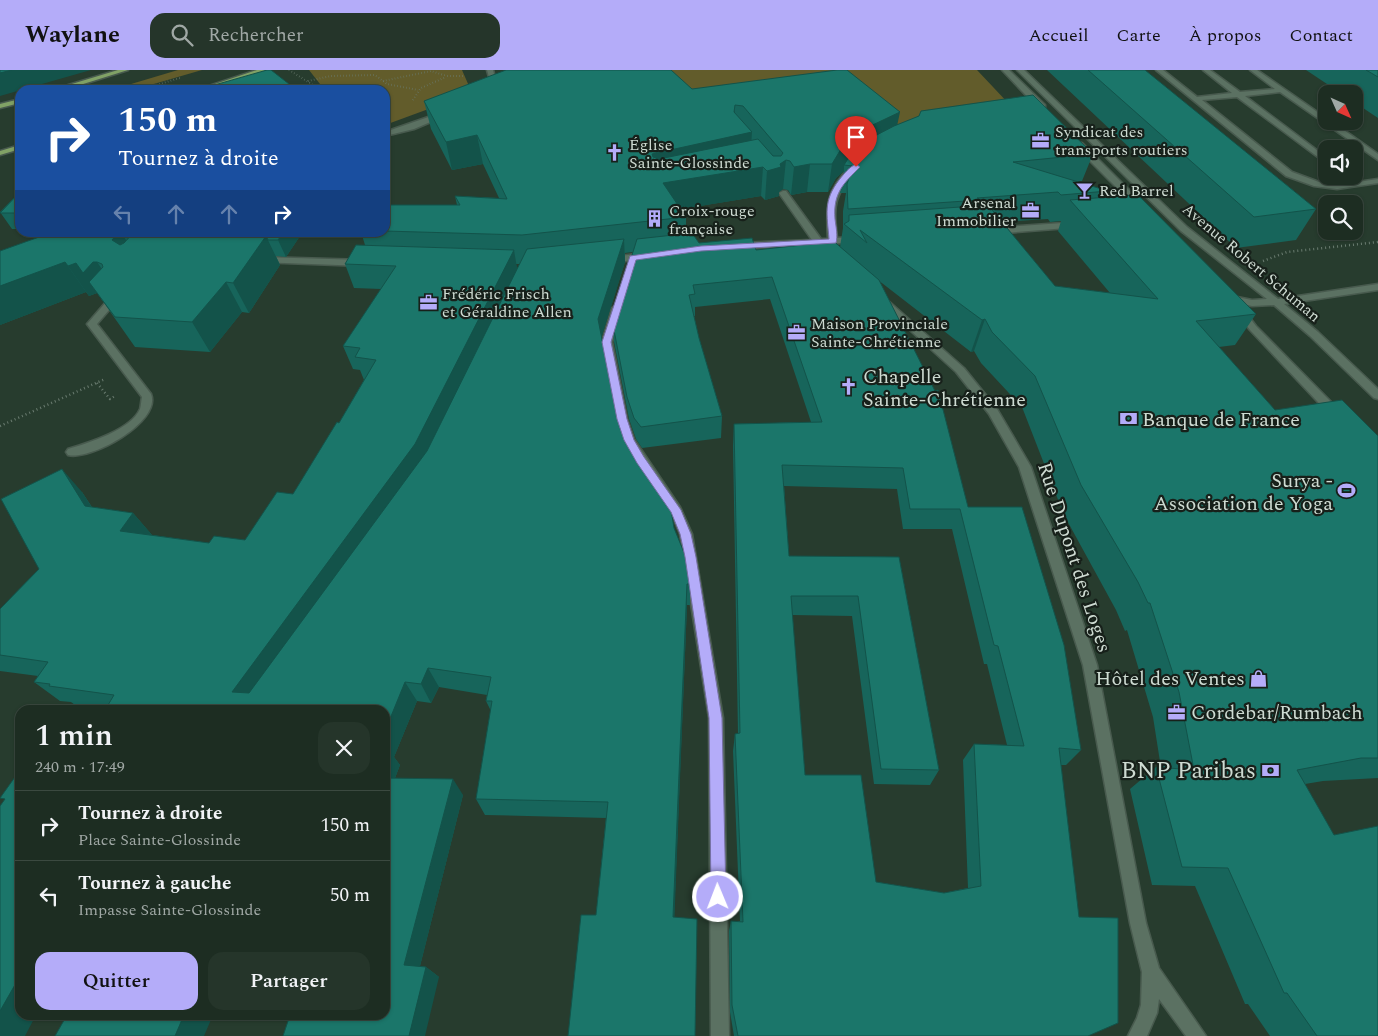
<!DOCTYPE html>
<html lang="fr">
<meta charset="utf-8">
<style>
body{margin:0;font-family:Spectral,serif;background:#25352a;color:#f1f3f6;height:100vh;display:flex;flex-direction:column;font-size:19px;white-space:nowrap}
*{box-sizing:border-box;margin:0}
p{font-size:16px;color:#a0a8a5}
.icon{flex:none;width:28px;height:28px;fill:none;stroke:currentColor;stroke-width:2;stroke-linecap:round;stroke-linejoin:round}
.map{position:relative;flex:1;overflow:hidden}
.details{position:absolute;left:15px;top:635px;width:375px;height:315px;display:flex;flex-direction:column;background:#1d2d22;border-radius:15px;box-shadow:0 1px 4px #0004,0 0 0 1px #3b4940}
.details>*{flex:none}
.banner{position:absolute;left:15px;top:15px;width:375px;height:152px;border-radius:15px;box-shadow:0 1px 4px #0004,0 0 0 1px #3b4940;background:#1a4fa0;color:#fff;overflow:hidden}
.needle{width:32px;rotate:135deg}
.tools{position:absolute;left:1318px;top:15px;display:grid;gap:10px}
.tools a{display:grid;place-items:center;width:45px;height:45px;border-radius:10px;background:#1d2d22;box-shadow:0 1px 4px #0004,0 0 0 1px #3b4940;font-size:25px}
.pin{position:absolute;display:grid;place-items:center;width:42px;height:42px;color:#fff;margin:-51px -21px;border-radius:50% 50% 50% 0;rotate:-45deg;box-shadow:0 0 5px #0007}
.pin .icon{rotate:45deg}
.me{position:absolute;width:55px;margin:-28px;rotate:359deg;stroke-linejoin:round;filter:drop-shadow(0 0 4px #0008)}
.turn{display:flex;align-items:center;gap:18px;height:105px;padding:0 20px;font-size:22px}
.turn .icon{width:65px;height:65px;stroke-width:2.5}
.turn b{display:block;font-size:35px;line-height:42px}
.lanes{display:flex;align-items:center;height:48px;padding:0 20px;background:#0003;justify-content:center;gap:25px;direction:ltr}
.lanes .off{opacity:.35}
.round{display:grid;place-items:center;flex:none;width:52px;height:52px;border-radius:15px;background:#25352a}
.summary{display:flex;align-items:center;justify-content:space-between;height:85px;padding:0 20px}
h1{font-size:30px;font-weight:600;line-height:38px}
.primary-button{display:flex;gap:10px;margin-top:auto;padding:10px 20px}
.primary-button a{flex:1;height:58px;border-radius:15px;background:#b4acf9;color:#111;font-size:20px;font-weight:600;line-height:58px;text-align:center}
.primary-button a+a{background:#25352a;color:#f1f3f6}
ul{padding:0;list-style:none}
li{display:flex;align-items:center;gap:15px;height:70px;padding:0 20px;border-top:1px solid #3b4940}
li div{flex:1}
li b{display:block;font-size:19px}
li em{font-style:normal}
header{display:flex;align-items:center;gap:30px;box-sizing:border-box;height:70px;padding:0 25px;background:#b4acf9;color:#111}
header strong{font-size:24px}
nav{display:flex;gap:28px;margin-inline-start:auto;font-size:18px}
.search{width:350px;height:45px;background:#25352a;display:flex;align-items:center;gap:12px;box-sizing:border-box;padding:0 18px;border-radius:15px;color:#a0a8a5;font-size:19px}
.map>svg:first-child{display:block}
.green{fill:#625c2b}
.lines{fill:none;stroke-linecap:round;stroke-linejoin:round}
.minor-casing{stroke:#485a4e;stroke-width:3}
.major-casing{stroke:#485a4e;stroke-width:3}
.path-far1{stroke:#6a7c70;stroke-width:2;stroke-dasharray:0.5 2.5;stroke-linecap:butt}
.path{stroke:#6a7c70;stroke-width:2.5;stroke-dasharray:1 3;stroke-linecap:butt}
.minor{fill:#5b7162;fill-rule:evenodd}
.major{fill:#81a266;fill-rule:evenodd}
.wall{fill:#17655b;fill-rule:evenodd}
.shaded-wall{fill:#13534a}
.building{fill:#1b766a;stroke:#13534a;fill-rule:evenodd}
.route{fill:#b4acf9;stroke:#7570a2}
.labels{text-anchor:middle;stroke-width:4.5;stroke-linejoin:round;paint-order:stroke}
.far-poi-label{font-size:16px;fill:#cedbd2;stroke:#17201a;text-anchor:start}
.far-street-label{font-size:16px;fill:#cedbd2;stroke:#17201a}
.poi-label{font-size:20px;fill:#cedbd2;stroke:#17201a;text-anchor:start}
.street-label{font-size:20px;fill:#cedbd2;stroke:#17201a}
.near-poi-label{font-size:24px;fill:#cedbd2;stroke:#17201a;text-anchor:end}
</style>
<header>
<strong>Waylane</strong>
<div class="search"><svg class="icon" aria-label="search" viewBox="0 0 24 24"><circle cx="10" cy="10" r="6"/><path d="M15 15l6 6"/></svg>Rechercher</div>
<nav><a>Accueil</a><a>Carte</a><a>À propos</a><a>Contact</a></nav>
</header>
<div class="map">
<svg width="1378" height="966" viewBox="0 0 1378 966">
<rect width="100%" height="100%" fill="#273c2e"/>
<!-- green -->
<path class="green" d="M178,0H202L133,20H111Z
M309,0H462L472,23L385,55V20H329L320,14Z
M637,0H977L1025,51L893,70L742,39Z"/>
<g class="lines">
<defs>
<path id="minor" d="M487,0H493L498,19L492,18Z
M1002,0H1009L1045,35V39H1039Z
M1017,0H1024L1187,157L1278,229L1378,214V220L1284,234L1318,262L1378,319V329L1374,328L1310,266L1274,235L1252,236L1229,231L1227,229L1232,226L1252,230L1267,229L1181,161Z
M1156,0H1163L1197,27L1232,23L1203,0H1210L1240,22L1275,19L1250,0H1257L1326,48V51H1331L1378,84V90L1280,22L1245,26L1326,87V93L1237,27L1202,30L1292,102L1319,112L1337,115L1378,109V113L1337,119L1314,116L1286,106Z
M440,43L447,45L414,59L385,66V62Z
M1076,73H1082L1144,135V139H1138L1076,77Z
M850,97L857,99C834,127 833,132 837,168L857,167L860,168V172L825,174L826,177L822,180L816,175L737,179L733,176L737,173L812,170L779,123L783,121H786L821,169H828C826,137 826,120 850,97Z
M1077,152L1081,155L1080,157L992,164L988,161L992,158Z
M648,183L651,184V188L608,193L603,190L608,187Z
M261,187L364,190L369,193L364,196L258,192V188Z
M116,223L121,226L97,254L151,324C162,352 90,391 68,385L66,382L68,379C88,373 131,360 140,339C141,336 141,331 142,327L87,254L113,224Z
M882,227L885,228L964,298L997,339L1031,397L1097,595L1146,853L1159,898L1206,966H1186L1159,929L1157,943L1147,966H1128L1137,948L1141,935L1142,902L1130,853L1083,595L1019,397L989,344L956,302L879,232V228Z
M617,235L622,238L612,272L627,349L634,369L680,437L692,464L723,648L729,966H711L709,648L680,464L671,442L623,370L617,349L602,272L612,238Z
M1240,238L1243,239L1256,256L1341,342L1342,345L1341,348H1333L1250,260L1235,241Z"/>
<path id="major" d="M118,0H128L64,20H52Z
M257,0H267L208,20H197Z
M20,29V33L0,38V34Z
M20,75V79L0,85V81Z"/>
</defs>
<!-- minor casing -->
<use href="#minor" class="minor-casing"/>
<!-- major casing -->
<use href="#major" class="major-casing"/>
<!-- path-far1 -->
<path class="path-far1" d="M289,0L321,20
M308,11L331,6L375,5L387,14L418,20
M383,11L431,1L447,6H464
M139,20L180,8
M169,20L178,17
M413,30L421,18L446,7"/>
<!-- path -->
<path class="path" d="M1263,191L1287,182L1378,172
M97,313L110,329L115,326
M0,356L105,309"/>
<!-- minor -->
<use href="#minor" class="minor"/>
<!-- major -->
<use href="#major" class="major"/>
</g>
<!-- wall -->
<path class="wall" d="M1047,0H1145L1316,139L1296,170L1236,178Z
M1306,0H1378V48L1354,32V24H1342Z
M692,19L898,54L1093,84L1082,111H1076L1108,121L1106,127L1256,244L1235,275L1219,277L1275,340L1378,366V708L1323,711L1305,714L1378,966H1270L1248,934H1245L1195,816L1152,815L1130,719L1156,697L1161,698L1153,647L1127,560L1125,561L1116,540L1064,445L1022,337L981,293L974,281L971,282L878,210L968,437L1081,680L1066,695H1061L1088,966H734L730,942L729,861L731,851H740L733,681L735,664H738L733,376L734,354L811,352L770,229L695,237V246H694L699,268L722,346L721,368L642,378L636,369L629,349L614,272L612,250L633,182L625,183V192L601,268L613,326L621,350L626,357L627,370L674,458L690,514V535H687L674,848L596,845L606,748L485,745L476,729L491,641L486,631L487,625L439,617L431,633L417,631L394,687L400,695L395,708L463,725L420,896L426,897L439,907L385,945V640L106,639L75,635L71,632L60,631L34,612L38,606L0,601V539L39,499L82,422L92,437L133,443L152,465L209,473L245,470L293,424L339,353L364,310L360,300L353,299L343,276L381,219L354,218L345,194L365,175L361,162H385V135H457L455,126L499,128L483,94L452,100L431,59L424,31ZM844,101L840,123H846L843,141V158L840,177L756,180L699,173L686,164V147L681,139L761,126L765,130L779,126V122L783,119L788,120L791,125L807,122H828L836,108ZM1048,149L1050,152L1061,151L1058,161L1110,223L1055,216L1002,152ZM516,194H520L517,199ZM784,416L897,419L903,459H952L984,594H987L1007,675L974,674L963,690L968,818L944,823L876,812L805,705L792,545L852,546L874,714L930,715L939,700L899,487L789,486Z
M20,122V159H12L0,142Z
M53,162L302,163L286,187L276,186L280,195L249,243L242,242L210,282L135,277L97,223L89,226L86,222L0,255Z"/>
<!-- shaded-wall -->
<path class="shaded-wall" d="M12,0H91L0,26V3Z
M735,35L734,63L752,62L750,90L653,113L652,84L734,42Z
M900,42L894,70L844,95V101L836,108L828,122L832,94L841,79L862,60Z
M477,65L483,94L452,100L446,72Z
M786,90L783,119L779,122V126L765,130L767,101Z
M810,94L807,122L791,125L794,97Z
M763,97L761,126L664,142L663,113Z
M119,162H121L139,191L112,170Z
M284,162L302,163L286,187L278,170Z
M266,166L280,195L249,243L233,213Z
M624,169L625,192L600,272L598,249Z
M514,180L518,204L423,397L250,640L232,622Z
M65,192L86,222L0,255V216Z
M93,192H97L117,221L89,212L103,232L83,203Z
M76,193L97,223L89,226L68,196Z
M226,212L242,242L210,282L192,252Z
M985,249L974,281L971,282L982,250Z
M62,399L82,422L105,458L85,436Z
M133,443L152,465L120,461Z
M687,514V535L674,859L673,847Z
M428,598L439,617L431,633L421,614Z
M405,612L417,631L394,687L400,695L389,724L385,719V661Z
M453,709L463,725L418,904L404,895Z
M426,897L439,907L425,966H409Z
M20,906V945H36L25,966H0V941Z
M184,945H213L204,966H175Z"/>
<!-- building -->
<path class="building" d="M0,0H12L0,3Z
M267,0H271L289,14L292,20H197Z
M506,0H671L692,19L837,0H847L900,42L862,60L841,79L832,94H810L794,97L790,91L786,90L780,94L781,97L767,101L763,97L663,113L686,147L522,165L385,161V135H460L455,126L507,129L477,65L446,72L424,31ZM735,35L743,36L783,83L781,86H773L758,69L659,89L653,87L652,84L752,62L734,42Z
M1088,0H1145L1316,139L1254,147Z
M1366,0H1378V7Z
M1033,25L1093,84L1013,92L1108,121L1061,125L1058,122L977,128L980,130L848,139L847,114L853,96L844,95L849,87L869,69L894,56L919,46L921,41Z
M20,122V145H14L16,143H0Z
M1134,125L1141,128L1256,244L1196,251L1275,340L1342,330L1378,366V688H1361L1297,700L1334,765L1378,756V966H1317L1287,923H1284L1228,798L1182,797L1156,697L1194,700L1179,622L1150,533H1148L1138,512L1081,415L1035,306L992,262L985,249L982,250L860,160L867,173L844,154L849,151V145L988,135L1055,216L1158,229L1070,130Z
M53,162H119L112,170L120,175L124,173L134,162H174L266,166L233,213L226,212L192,252L115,247L89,212L103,197L102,194L97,192H93L83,203L76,193L68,196L65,192L0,216V181Z
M121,162H134L131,165H123Z
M174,162H284L278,170H268L266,166Z
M692,163L699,173L752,168L756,180L821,173L831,169L879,210L935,321L938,320L968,437H1022L1064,575L1081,680L1059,678L1079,847L1118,848V953L1088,966H738L732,935L731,851L743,852L735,664L740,663L734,354L822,352L772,207L693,215L695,224L689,225L699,268L722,346L641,357L634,348L627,327L612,250L637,169ZM782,395L903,398L910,439H960L994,575L998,576L1024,676L974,674L981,816L944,823L876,812L861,705H805L791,526H858L881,699L939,700L899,487L789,486Z
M624,169L598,249L613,326L621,350L626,357L620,358L649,407L669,427L674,458L687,490L690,514H687L673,847L697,849L695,966H568L581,845H596L608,732L476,729L492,631H486L491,607L428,598L421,614L405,612L385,661V640H105L114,625L49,616L50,614L34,612L48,592L0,585V539L39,499L1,429L62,399L85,436L133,443L120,461L209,473L214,466L245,470L277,422L293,424L337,352L339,353L376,290L355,287L360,278L343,276L396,196L345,194L356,175L514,180L415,374L232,622L249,623L427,381L527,179Z
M20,700V906L0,941V736L5,729L0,728Z
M385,708L453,709L404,895L426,897L409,966H283L290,945H385Z
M67,945H184L175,966H55Z"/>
<!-- route -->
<path class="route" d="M856,94L860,97C843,114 833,123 835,149C836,157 838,166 836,173L701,181L636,190L611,272L627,349L634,370L644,387L681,440L691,464L696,487L722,648L726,827L724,832L718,834L713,832L711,827L709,648L685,487L680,464L671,442L637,393L624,370L617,349L602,272L630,186L701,176L829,169C827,144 823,131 839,110C844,104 849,97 856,94Z"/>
<!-- icons -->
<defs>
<symbol id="office-bare" viewBox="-9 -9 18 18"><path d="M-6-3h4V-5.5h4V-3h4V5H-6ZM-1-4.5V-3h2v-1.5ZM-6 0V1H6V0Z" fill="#b4acf9" stroke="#17201a" stroke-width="2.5" paint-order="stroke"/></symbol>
<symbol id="church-bare" viewBox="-9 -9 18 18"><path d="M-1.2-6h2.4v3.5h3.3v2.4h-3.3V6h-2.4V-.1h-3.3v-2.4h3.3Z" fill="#b4acf9" stroke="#17201a" stroke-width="2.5" paint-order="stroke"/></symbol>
<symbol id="bar-bare" viewBox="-9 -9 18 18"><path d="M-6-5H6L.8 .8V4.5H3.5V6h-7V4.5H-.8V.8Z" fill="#b4acf9" stroke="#17201a" stroke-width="2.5" paint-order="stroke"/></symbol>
<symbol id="building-bare" viewBox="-9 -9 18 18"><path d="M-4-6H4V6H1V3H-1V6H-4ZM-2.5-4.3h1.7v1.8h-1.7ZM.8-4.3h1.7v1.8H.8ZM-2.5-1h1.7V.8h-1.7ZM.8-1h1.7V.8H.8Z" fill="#b4acf9" stroke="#17201a" stroke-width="2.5" paint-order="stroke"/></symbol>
<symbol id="bank-bare" viewBox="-9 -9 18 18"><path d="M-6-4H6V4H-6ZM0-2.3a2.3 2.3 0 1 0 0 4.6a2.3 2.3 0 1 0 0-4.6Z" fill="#b4acf9" stroke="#17201a" stroke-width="2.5" paint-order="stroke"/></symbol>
<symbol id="stadium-bare" viewBox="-9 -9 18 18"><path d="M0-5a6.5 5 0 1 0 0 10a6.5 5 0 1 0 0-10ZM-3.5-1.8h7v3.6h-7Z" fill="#b4acf9" stroke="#17201a" stroke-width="2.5" paint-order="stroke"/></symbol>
<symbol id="shop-bare" viewBox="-9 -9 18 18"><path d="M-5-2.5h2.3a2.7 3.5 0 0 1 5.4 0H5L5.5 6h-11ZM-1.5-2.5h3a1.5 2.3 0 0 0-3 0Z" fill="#b4acf9" stroke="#17201a" stroke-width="2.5" paint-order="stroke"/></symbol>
</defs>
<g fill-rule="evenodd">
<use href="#office-bare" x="1028" y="58" width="25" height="25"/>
<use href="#church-bare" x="602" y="70" width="25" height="25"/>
<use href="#bar-bare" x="1072" y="108" width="25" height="25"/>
<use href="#office-bare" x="1018" y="128" width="25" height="25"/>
<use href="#building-bare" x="642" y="136" width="25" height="25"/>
<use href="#office-bare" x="416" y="220" width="25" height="25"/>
<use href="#office-bare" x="784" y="250" width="25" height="25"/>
<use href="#church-bare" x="836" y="304" width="25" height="25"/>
<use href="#bank-bare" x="1116" y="336" width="25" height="25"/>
<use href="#stadium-bare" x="1334" y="408" width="25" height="25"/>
<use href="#shop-bare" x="1246" y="596" width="25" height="25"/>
<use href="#office-bare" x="1164" y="630" width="25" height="25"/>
<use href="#bank-bare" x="1258" y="688" width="25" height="25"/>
</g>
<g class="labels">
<!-- far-poi labels -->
<g class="far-poi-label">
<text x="1055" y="67">Syndicat des<tspan x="1055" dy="18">transports routiers</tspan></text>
<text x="629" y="80">Église<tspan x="629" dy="18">Sainte-Glossinde</tspan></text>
<text x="1099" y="126">Red Barrel</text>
<text x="1016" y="138" text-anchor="end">Arsenal<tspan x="1016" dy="18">Immobilier</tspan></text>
<text x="669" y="146">Croix-rouge<tspan x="669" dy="18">française</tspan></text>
<text x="442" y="229">Frédéric Frisch<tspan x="442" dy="18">et Géraldine Allen</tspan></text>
<text x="811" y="259">Maison Provinciale<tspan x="811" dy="18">Sainte-Chrétienne</tspan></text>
</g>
<!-- far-street labels -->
<g class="far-street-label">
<text transform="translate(1252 192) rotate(40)" y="6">Avenue Robert Schuman</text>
</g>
<!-- poi labels -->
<g class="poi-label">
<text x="863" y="313">Chapelle<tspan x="863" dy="23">Sainte-Chrétienne</tspan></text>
<text x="1142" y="356">Banque de France</text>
<text x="1333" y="417" text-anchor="end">Surya -<tspan x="1333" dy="23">Association de Yoga</tspan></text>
<text x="1245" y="615" text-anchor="end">Hôtel des Ventes</text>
<text x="1191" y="649">Cordebar/Rumbach</text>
</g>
<!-- street labels -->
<g class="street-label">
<text transform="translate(1075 487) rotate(72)" y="7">Rue Dupont des Loges</text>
</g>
<!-- near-poi labels -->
<g class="near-poi-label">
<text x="1256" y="708">BNP Paribas</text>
</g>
</g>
</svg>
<div class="tools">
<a><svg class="needle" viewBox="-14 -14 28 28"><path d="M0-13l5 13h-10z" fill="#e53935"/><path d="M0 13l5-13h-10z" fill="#a0a8a5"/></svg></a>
<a><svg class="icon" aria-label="sound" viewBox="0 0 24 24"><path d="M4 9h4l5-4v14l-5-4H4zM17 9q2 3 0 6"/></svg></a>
<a><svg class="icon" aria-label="search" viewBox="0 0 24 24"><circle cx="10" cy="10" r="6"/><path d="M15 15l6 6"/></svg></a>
</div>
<div class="pin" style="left:856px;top:97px;background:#d93025"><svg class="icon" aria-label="arrive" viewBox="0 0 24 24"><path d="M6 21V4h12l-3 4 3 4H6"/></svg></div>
<svg class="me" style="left:718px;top:827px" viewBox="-20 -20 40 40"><circle r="17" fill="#b4acf9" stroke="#fff" stroke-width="3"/><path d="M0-11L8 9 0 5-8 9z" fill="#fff"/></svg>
<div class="banner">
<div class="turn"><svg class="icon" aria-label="right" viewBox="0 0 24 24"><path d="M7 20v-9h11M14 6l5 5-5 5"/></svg><div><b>150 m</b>Tournez à droite</div></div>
<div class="lanes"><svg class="icon off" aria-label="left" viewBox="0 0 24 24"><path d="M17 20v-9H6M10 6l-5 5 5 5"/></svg><svg class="icon off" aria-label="ahead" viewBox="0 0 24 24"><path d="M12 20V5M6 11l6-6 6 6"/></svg><svg class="icon off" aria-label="ahead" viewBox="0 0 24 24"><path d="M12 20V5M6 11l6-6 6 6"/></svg><svg class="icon" aria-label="right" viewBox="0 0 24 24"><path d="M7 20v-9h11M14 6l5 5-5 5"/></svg></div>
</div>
<section class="details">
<div class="summary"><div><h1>1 min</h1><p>240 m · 17:49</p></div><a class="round"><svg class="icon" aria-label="close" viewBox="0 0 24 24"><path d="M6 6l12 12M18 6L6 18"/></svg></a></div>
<ul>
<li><svg class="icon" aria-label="right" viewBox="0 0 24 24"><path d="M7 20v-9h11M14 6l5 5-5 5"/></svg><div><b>Tournez à droite</b><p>Place Sainte-Glossinde</p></div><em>150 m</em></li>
<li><svg class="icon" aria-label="left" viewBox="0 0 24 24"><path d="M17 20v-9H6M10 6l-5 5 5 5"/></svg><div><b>Tournez à gauche</b><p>Impasse Sainte-Glossinde</p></div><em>50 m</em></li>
</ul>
<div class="primary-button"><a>Quitter</a><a>Partager</a></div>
</section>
</div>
